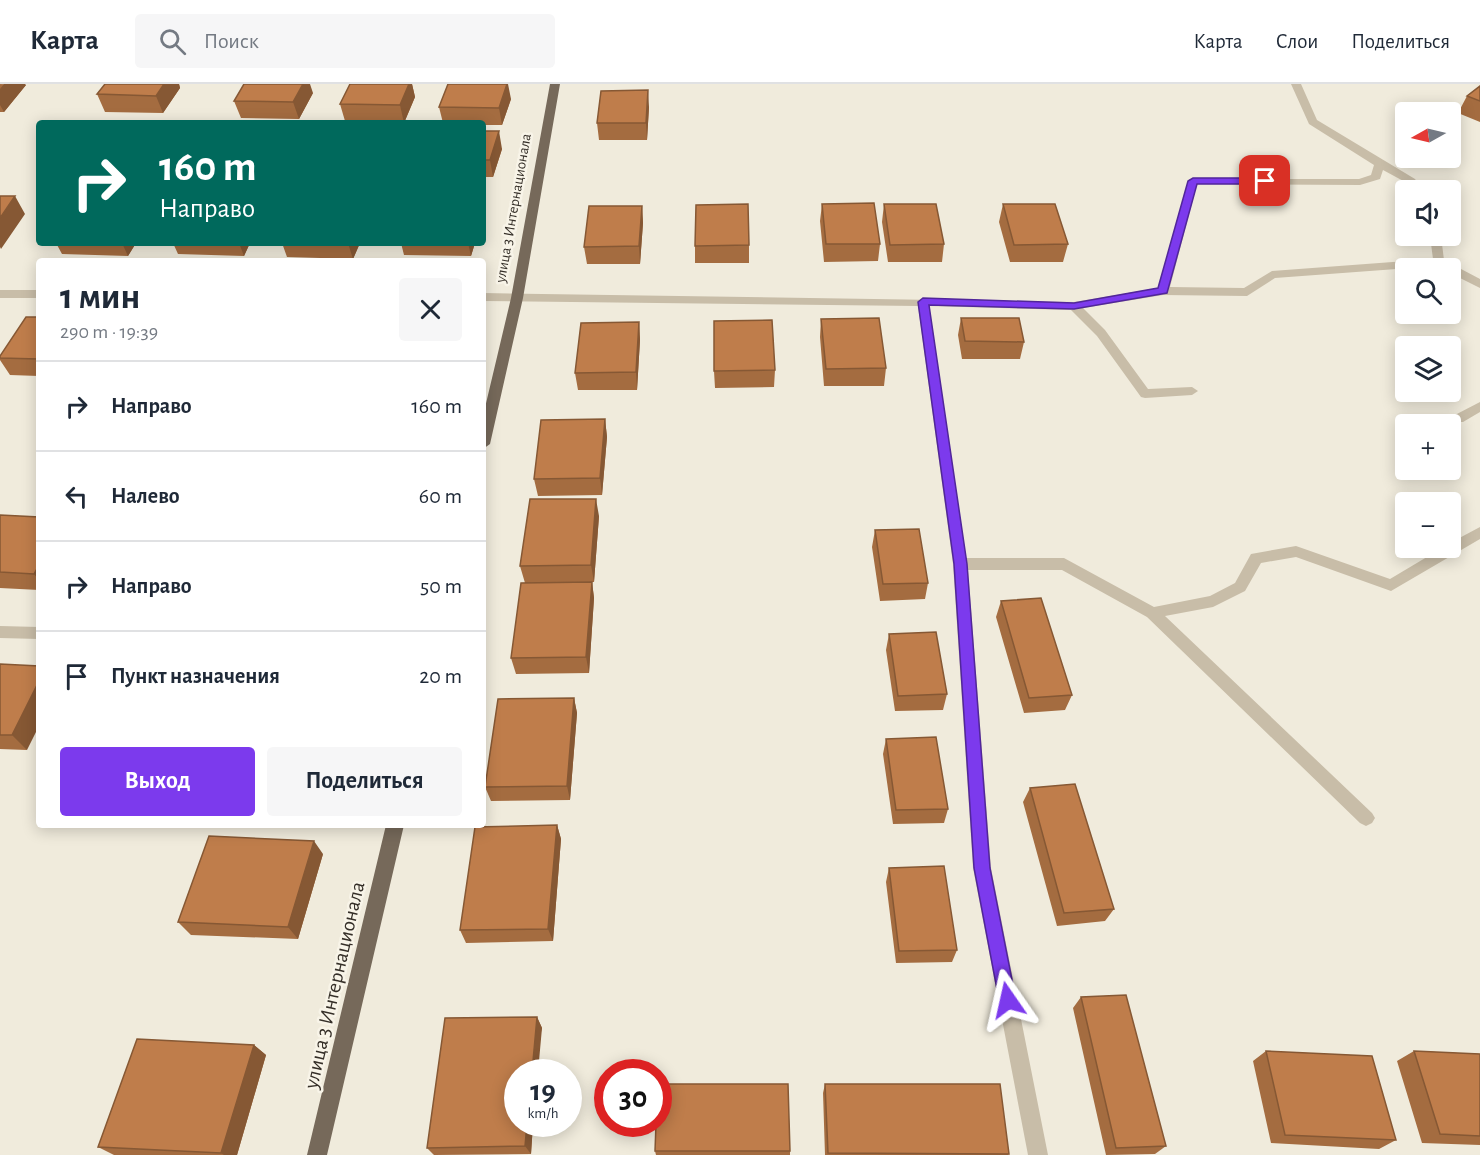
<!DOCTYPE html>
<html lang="ru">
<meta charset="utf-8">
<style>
body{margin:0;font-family:"Alegreya Sans",sans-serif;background:#f6f6f7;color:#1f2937;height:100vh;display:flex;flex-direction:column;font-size:22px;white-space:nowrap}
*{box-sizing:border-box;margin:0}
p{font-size:20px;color:#747a83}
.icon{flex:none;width:33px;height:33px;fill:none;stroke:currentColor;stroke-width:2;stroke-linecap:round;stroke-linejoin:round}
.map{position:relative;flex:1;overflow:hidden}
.panel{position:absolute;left:36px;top:174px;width:450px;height:570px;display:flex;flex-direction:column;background:#fff;border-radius:6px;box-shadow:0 3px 15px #0003}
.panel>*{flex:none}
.hud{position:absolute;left:36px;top:36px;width:450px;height:126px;border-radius:6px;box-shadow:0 3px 15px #0003;background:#00695c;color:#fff;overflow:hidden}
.needle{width:39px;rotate:262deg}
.buttons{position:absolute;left:1395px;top:18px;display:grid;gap:12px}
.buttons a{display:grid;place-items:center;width:66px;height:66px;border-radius:6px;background:#fff;box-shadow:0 3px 15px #0003;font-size:30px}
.speed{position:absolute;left:504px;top:975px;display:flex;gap:12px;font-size:30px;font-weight:700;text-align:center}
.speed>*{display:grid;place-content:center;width:78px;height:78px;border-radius:50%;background:#fff;box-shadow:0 3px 15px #0003;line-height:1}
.speed small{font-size:15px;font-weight:400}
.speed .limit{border:9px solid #d22;background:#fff;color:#111}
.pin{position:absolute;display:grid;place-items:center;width:51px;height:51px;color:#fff;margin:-26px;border-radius:12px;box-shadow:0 3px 9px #0006}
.me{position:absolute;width:66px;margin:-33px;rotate:349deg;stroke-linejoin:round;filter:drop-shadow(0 0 4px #0008)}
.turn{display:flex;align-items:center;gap:21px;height:126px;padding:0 24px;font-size:27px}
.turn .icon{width:78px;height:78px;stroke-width:2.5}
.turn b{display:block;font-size:42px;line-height:51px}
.round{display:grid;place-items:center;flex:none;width:63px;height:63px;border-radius:6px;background:#f6f6f7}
.overview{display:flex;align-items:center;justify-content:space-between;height:102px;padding:0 24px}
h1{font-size:36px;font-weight:700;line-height:45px}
.cta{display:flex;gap:12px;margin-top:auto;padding:12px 24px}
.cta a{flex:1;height:69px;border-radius:6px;background:#7c3aed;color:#fff;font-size:24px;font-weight:700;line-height:69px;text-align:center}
.cta a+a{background:#f6f6f7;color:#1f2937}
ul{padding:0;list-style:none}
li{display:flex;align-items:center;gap:18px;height:90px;padding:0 24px;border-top:2px solid #e0e1e3}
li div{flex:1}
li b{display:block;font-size:22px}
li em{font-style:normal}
header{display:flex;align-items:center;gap:36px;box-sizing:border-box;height:84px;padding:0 30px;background:#fff;border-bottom:2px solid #e0e1e3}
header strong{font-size:28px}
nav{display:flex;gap:33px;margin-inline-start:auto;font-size:21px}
.search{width:420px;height:54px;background:#f6f6f7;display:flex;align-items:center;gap:15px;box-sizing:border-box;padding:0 21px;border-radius:6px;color:#747a83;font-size:22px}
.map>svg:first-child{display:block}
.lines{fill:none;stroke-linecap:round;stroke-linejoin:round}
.minor{fill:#c8bda8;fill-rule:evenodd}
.major{fill:#76695a;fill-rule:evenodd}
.wall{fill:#a46c40}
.shaded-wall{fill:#865834}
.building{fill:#bf7d4b;stroke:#865834;stroke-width:1.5}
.route{fill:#7c3aed;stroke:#51269a;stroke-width:1.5}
.labels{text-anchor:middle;stroke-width:5;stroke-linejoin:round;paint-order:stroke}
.far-street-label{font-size:15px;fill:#352f28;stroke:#f8f4e8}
.near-street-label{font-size:21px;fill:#352f28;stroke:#f8f4e8}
</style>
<header>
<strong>Карта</strong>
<div class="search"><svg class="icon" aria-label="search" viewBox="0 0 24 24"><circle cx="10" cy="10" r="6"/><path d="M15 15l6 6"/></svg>Поиск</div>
<nav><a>Карта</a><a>Слои</a><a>Поделиться</a></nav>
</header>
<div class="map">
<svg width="1480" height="1071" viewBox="0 0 1480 1071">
<rect width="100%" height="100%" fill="#f0ebdc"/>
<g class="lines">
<!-- minor -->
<path class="minor" d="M1291,0H1301L1317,36L1415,95L1423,106H1413L1407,99L1383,86L1380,95L1360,101L1197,100L1170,203L1244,204L1272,187L1433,175L1430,152H1441L1444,176L1480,195V204L1450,189V184L1437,182L1275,194L1247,212L1163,211L1083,224L1105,246L1148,305L1192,303L1198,307L1192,311L1145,314L1141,313L1097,252L1071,226L929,222L966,474H1064L1154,523L1210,512L1235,499L1251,470L1296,462L1390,495L1442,464H1450V459L1480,443V455L1391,507L1296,473L1261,479L1245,507L1213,523L1165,532L1372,729L1375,734L1372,739L1366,742L1360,739L1147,533L1062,486H968L991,784L1048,1071H1028L973,784L953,480L918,222L483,217V209L1074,218L1158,204L1189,95H1359L1371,91L1374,81L1309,40Z
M0,206H39V214H0Z
M1480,318V328L1463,338H1453L1452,335L1453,332Z
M0,542L39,543V555L0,554Z"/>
<!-- major -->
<path class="major" d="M550,0H560L523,214L490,360L483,365V332L511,214Z
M386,741H404L327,1071H307Z"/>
</g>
<!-- wall -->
<path class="wall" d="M0,0L26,1L4,28H0Z
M105,0H179L180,4L163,29L105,28L97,10Z
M350,0H412L415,13L404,39L345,37L340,20Z
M1480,2V38L1458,29L1467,12Z
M313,9L299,35L241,34L234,17Z
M511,15L502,41H483V39H443L439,23Z
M649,23L647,56H599L597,39Z
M483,47L502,65L493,93H483Z
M822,120L880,160L878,177L824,178L820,137Z
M884,120L944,160L942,178H888L882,138Z
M1003,120L1068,160L1063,178H1010L999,138Z
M642,122L643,139L640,180H587L584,163Z
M56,159H136L128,172L62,170Z
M173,159H250L244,172L178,170Z
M282,159H360L353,175L287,173Z
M401,159H475L471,172L404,171Z
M749,161V179H695V162Z
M39,233V292L10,291L0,276V272Z
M961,234L1024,258L1020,275H962L958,251Z
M821,235L886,284L884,302H824L820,253Z
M639,238L640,256L637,306H578L575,289Z
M775,286L774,303L715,304L714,287Z
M605,335L607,353L602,411L538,412L534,395Z
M0,431L39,433V506L0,504Z
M599,432L594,498L525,499L520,482Z
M875,446L928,499L925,515L880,517L872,463Z
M592,498L594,514L589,589L516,590L511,574Z
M1001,517L1072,611L1065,626L1024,629L996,533Z
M889,550L947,610L943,626L895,627L886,566Z
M0,580L27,666L0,665Z
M574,614L577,629L570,716L491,717L485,703Z
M886,655L948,725L944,739L893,740L883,670Z
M1030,704L1114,825L1105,837L1057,842L1023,718Z
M557,741L561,755L553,857L466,859L460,846Z
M323,770L298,855L191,851L178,838Z
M889,784L957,866L952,878L896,879L886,798Z
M1081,913L1166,1062L1155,1070L1106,1071L1073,924Z
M537,933L542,944L518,1040H533L531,1070L434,1071L427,1064Z
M254,961L266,971L237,1071H114L98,1063Z
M1266,967L1396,1056L1379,1065L1271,1059L1253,977Z
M1414,967L1480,970V1061L1422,1059L1397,977Z
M825,1000L1009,1070L1008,1071H825L823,1009Z
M655,1067H790V1071H656Z"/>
<!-- shaded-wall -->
<path class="shaded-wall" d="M4,0H25L26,1L4,28L0,21V5Z
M164,0H179L180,4L163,29L156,12Z
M303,0H310L313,9L299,35L293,18Z
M409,0H412L415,13L404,39L400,21Z
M507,0H508L511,15L502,41L499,24Z
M648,6L649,23L647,56L646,39Z
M499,47L502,65L493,93L490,76Z
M15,112L25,130L1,165L0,163V134Z
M642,122L643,139L640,180L639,162Z
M122,159H136L128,172Z
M239,159H250L244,172Z
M348,159H360L353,175Z
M468,159H475L471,172Z
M639,238L640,256L637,306L636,288Z
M605,335L607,353L602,411L600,394Z
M596,415L599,432L594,498L591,481Z
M39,481V496L34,490Z
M592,498L594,514L589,589L586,573Z
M39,597V642L27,666L12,651Z
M574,614L577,629L570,716L567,702Z
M557,741L561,755L553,857L548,845Z
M314,757L323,770L298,855L288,843Z
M537,933L542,944L538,988H532Z
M254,961L266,971L237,1071H224L221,1069Z
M527,1040H533L531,1070L525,1062Z"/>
<!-- building -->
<path class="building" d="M105,0H164L156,12L97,10Z
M244,0H303L293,18L234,17Z
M350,0H409L400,21L340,20Z
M448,0H507L499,24L439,23Z
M1480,2V17L1467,12Z
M648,6L646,39H597L601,7Z
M483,47H499L490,76H483Z
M0,112H15L0,134Z
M874,119L880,160H826L822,120Z
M748,120L749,161L695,162L696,121Z
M884,120H936L944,160L890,161Z
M1003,120H1055L1068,160L1014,161Z
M589,122H642L639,162L584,163Z
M26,233H39V275L0,274V272Z
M879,234L886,284L826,285L821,235Z
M961,234H1019L1024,258L965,257Z
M772,236L775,286L714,287V237Z
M639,238L636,288L575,289L581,239Z
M605,335L600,394L534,395L541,336Z
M530,415H596L591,481L520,482Z
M0,431L39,433V481L34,490L0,488Z
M919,445L928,499L883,500L875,446Z
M592,498L586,573L511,574L521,499Z
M1041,514L1072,611L1029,614L1001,517Z
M936,548L947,610L898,612L889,550Z
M0,580L39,582V597L12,651H0Z
M574,614L567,702L485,703L498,615Z
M936,653L948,725L896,726L886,655Z
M1075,700L1114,825L1064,829L1030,704Z
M557,741L548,845L460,846L475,743Z
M209,752L314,757L288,843L178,838Z
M944,782L957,866L899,867L889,784Z
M1126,911L1166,1062L1116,1064L1081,913Z
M537,933L532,988H518V1040H527L525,1062L427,1064L445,934Z
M137,955L254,961L221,1069L98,1063Z
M1266,967L1372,972L1396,1056L1285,1051Z
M1414,967L1480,970V1052L1440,1050Z
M658,1000H788L790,1067H655L656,1040H658Z
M825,1000H1000L1009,1070L828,1069Z"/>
<!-- route -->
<path class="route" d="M1193,94H1265L1269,97L1265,100H1197L1167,209L1074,225L929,221L967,480L990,784L1016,916L1014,922L1008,925L1002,922L999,916L974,784L954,480L918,218L923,214L1074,219L1158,204L1188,97Z"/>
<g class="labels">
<!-- far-street labels -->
<g class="far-street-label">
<text transform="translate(513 124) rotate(-80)" y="5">улица 3 Интернационала</text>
</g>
<!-- near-street labels -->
<g class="near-street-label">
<text transform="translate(334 901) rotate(-77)" y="7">улица 3 Интернационала</text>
</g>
</g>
</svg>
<div class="buttons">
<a><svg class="needle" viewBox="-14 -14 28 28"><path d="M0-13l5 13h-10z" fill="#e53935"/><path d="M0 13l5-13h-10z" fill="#747a83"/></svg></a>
<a><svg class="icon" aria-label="sound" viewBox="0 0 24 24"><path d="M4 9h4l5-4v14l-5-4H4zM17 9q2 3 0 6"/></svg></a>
<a><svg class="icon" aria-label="search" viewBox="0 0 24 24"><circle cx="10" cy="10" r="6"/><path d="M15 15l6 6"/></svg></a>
<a><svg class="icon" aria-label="layers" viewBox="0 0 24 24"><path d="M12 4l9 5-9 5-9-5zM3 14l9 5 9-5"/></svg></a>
<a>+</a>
<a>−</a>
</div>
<div class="speed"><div>19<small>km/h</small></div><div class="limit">30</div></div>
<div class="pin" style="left:1265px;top:97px;background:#d93025"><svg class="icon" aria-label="arrive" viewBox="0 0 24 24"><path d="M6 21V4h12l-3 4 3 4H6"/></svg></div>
<svg class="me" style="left:1008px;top:916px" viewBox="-20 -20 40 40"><path d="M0-17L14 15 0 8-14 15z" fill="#7c3aed" stroke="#fff" stroke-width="4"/></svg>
<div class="hud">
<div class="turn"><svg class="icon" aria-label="right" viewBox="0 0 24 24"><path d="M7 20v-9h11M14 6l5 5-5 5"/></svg><div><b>160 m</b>Направо</div></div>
</div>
<section class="panel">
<div class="overview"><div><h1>1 мин</h1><p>290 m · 19:39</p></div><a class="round"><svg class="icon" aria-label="close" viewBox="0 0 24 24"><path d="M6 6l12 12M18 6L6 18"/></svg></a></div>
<ul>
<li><svg class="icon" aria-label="right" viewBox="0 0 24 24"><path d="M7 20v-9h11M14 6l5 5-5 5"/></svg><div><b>Направо</b></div><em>160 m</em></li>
<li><svg class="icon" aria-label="left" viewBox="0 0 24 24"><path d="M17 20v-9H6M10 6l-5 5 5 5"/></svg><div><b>Налево</b></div><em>60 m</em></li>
<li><svg class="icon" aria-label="right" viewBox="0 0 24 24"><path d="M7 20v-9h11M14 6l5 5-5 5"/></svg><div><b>Направо</b></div><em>50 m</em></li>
<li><svg class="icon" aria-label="arrive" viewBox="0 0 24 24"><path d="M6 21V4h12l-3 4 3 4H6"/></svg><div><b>Пункт назначения</b></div><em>20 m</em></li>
</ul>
<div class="cta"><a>Выход</a><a>Поделиться</a></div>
</section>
</div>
